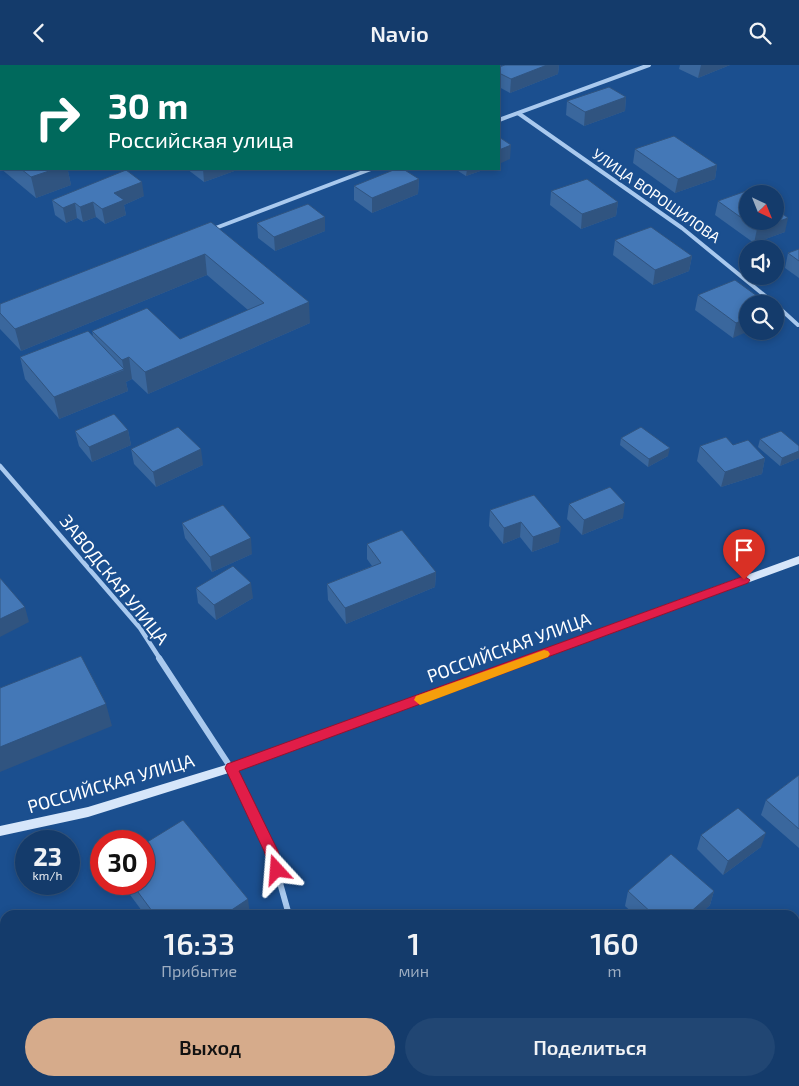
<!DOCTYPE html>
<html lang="ru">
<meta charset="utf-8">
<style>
body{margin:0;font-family:"Exo 2",sans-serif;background:#214673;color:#f1f3f6;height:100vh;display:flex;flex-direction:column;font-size:19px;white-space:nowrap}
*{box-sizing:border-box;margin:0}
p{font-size:16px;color:#9dadc1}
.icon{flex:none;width:28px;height:28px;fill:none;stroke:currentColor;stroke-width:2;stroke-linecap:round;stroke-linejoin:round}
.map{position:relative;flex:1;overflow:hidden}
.side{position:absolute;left:0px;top:845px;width:800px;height:176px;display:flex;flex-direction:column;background:#143b6b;border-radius:15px 15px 0 0;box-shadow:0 2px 8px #0003,0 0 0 1px #33557e}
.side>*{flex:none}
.top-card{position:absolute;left:0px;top:0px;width:500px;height:105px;box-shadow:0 2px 8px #0003,0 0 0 1px #33557e;background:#00695c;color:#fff;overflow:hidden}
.needle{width:32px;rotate:137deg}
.tools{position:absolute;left:739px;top:120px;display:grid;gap:10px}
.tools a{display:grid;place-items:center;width:45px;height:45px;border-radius:50%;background:#143b6b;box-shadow:0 2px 8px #0003,0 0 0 1px #33557e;font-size:25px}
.speed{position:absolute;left:15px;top:765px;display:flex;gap:10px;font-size:25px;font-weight:700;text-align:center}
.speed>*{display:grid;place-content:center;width:65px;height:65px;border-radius:50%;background:#143b6b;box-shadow:0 2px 8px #0003,0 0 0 1px #33557e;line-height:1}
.speed small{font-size:12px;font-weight:400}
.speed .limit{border:8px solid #d22;background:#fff;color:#111}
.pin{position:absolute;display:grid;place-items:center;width:42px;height:42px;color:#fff;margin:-51px -21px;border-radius:50% 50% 50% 0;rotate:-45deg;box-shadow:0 0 5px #0007}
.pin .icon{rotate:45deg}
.me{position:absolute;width:55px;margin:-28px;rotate:341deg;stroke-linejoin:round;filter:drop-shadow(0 0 4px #0008)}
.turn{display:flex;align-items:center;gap:18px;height:105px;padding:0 25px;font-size:22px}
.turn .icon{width:65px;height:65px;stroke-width:2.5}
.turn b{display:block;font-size:35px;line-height:42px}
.eta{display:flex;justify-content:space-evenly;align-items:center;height:85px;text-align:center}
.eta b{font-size:30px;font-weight:600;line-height:35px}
.action{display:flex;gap:10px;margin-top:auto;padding:10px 25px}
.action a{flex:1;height:58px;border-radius:30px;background:#d6ab8b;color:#111;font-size:20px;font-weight:600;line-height:58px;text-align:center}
.action a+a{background:#214673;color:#f1f3f6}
header{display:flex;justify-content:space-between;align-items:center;height:65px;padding:0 25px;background:#143b6b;font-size:22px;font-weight:600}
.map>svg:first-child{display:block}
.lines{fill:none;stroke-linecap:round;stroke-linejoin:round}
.lane{stroke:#a9c9ee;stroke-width:2.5}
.street-far2{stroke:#a9c9ee;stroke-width:4}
.street-far1{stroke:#a9c9ee;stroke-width:4.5}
.street{stroke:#a9c9ee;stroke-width:6}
.secondary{fill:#d6e6fa;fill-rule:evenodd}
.wall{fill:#3a679d}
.shaded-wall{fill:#305480}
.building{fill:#4478b7;stroke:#305480}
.route{fill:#e11d48;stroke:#92132f}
.slow{fill:#f59e0b}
.labels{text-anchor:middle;stroke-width:4.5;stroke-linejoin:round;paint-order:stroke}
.far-street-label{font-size:15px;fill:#fff;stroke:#1b4f8f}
.street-label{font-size:18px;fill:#fff;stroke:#1b4f8f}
</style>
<header><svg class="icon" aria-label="back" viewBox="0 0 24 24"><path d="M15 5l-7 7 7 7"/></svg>Navio<svg class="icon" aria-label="search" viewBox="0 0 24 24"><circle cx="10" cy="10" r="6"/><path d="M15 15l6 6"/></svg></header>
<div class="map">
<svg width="799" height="1021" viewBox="0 0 799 1021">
<rect width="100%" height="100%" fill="#1b4f8f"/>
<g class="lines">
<!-- lane -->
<path class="lane" d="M277,1L279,0"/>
<!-- street-far2 -->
<path class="street-far2" d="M518,48L682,163L775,239
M499,55L649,0
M213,164L371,104
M775,239L798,260"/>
<!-- street-far1 -->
<path class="street-far1" d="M0,401L140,563L160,594"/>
<!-- street -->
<path class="street" d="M159,593L231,703L271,786L289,850
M222,1021L226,1016"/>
<!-- secondary -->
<path class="secondary" d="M799,491V499L235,706L88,752L0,771V761L88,742L229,699Z"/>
</g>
<!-- wall -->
<path class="wall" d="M286,0H331L327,1H288Z
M505,0H559L558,9L510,28L499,22V2Z
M680,0H730L698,13L679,4Z
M626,32L625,46L584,61L566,50L567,36Z
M0,46H1V104H71V105L68,106L71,120L36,133L0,103Z
M635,84L717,100L715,114L675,128L633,98Z
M187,104H240L204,117Z
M455,104H486L466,111Z
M419,114L418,129L372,148L354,135V121Z
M551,126L618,137L616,151L581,164L550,140Z
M144,131L124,140L126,150L105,159L96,152L83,157L77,153L66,158L55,150L52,135Z
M718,136L785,167L754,178L715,150Z
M211,157L310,258L148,329L132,314L126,317L128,326L59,354L25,314L20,292L93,271L92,266L180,274L248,245L207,210L21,286L0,264V239Z
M257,158L325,166L275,186L258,173Z
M615,175L692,191L689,206L653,220L613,190Z
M799,184V213L785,203L788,188Z
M698,230L768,239L733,273L695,245Z
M128,365L131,380L92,397L79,381L75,366Z
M621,373L668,391L648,402L620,380Z
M760,374L799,381V393L780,401L758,382Z
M733,380L765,393L762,409L721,422L697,396L700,381Z
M131,384L203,400L156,422L134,399Z
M534,430L559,477L532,487L520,472L503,479L489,461L490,445Z
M569,439L623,453L582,470L567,454Z
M182,458L252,489L212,507L185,473Z
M367,479L436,507L435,522L346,559L328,535L327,519L372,501L367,494Z
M196,523L253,533L216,555L198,538Z
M799,710V783L761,750L766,735Z
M701,770L761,782L723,810L697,784Z
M122,819H144L250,850H145Z
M628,826H714L710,840L699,850H635L625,841Z
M440,1016H521V1021H444Z"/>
<!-- shaded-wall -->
<path class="shaded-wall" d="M300,0H331L327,1H300Z
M547,0H559L558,9L510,28L511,14Z
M701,0H730L698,13Z
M626,32L625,46L584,61L585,47Z
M511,80L510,94L499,99V85Z
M717,100L715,114L675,128L678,114Z
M55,104H71V105L68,106L71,120L36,133L31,112Z
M203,104H240L204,117Z
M467,104H486L466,111Z
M419,114L418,129L372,148V133Z
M142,117L144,131L124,140L126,150L105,159L102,144L114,128Z
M93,137L96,152L83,157L80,142Z
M618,137L616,151L581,164L582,149Z
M75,138L77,153L66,158L63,143Z
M325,152V166L275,186L274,172Z
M788,153L785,167L754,178L757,164Z
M205,189L207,210L21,286L15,264Z
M692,191L689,206L653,220L655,205Z
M309,237L310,258L148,329L145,307Z
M748,253V266H749L733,273L736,258Z
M129,292L132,314L126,317L128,326L59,354L54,332L124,305L122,295Z
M128,365L131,380L92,397L89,382Z
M670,383L668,391L648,402L649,394Z
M201,384L203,400L156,422L153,407Z
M799,386V393L780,401L782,393Z
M765,393L762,409L721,422L725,407Z
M625,438L623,453L582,470L584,455Z
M521,457L520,472L503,479L504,463Z
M561,462L559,477L532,487L533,472Z
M251,473L252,489L212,507L210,492Z
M436,507L435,522L346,559L345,543Z
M251,518L253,533L216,555L214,540Z
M25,542L29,557L0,572V554Z
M106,639L112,661L0,707V682Z
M766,768L761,782L723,810L728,796Z
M714,826L710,840L699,850H687Z
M248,834L250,850H224Z
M10,1016H32L29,1021H6Z"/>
<!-- building -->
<path class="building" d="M376,0H433L435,1H372Z
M505,0H547L511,14L499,8V2Z
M609,22L626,32L585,47L567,36Z
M0,46H1V87L0,86Z
M674,71L717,100L678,114L635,84Z
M499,72L511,80L499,85Z
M21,104H55L31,112Z
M396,104H403L419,114L372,133L354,121Z
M126,105L142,117L114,128L124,135L102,144L93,137L80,142L75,138L63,143L52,135Z
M587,114L618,137L582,149L551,126Z
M749,125L754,129H748V156H775V143L788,153L757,164L718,136Z
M308,139L325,152L274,172L257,158Z
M211,157L309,237L145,307L129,292L122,295L92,266L147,243L180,274L264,238L205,189L15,264L0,248V239Z
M651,162L692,191L655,205L615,175Z
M799,184V196L788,188Z
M735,215L768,239H748V253L736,258L698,230Z
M88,266L124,304L54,332L20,292Z
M114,349L128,365L89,382L75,366Z
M178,362L201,384L153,407L131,384Z
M641,362L670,383L649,394L621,373Z
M781,366L799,381V386L782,393L760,374Z
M726,372L733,380L748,375L765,393L725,407L700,381Z
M610,422L625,438L584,455L569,439Z
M534,430L561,462L533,472L521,457L504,463L490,445Z
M223,440L251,473L210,492L182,458Z
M402,465L436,507L345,543L327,519L381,498L367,479Z
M233,501L251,518L214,540L196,523Z
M0,513L25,542L0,554Z
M81,591L106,639L0,682V623Z
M799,710V764L766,735Z
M738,743L766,768L728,796L701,770Z
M183,755L248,834L224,850H155L132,819H144V779Z
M671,789L714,826L687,850H654L628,826Z
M0,936L5,939V1016H10L6,1021H0Z
M453,1016H521L516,1021H458Z"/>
<!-- route -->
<path class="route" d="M744,511L750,515L748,518L239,706L278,786L284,805L282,809H272L264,786L225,703L227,699Z"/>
<!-- slow -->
<path class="slow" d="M544,585L548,586L550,589L548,592L420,640L414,635L416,631Z"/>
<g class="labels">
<!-- far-street labels -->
<g class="far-street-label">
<text transform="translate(656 131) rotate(35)" y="5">УЛИЦА ВОРОШИЛОВА</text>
</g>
<!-- street labels -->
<g class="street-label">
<text transform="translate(114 515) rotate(51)" y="6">ЗАВОДСКАЯ УЛИЦА</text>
<text transform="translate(509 583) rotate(-20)" y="6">РОССИЙСКАЯ УЛИЦА</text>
<text transform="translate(111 719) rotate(-16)" y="6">РОССИЙСКАЯ УЛИЦА</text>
</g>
</g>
</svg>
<div class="tools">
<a><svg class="needle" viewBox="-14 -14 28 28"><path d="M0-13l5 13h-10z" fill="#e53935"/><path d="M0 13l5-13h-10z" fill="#9dadc1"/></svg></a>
<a><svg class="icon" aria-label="sound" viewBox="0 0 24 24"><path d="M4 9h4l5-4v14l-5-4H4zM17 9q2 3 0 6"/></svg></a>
<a><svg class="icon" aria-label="search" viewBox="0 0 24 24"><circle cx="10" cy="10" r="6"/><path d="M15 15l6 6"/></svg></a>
</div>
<div class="speed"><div>23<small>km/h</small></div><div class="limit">30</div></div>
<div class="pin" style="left:744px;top:515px;background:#d93025"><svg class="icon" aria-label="arrive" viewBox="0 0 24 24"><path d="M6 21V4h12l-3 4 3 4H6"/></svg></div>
<svg class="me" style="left:277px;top:805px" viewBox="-20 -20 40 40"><path d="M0-17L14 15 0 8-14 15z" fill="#e11d48" stroke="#fff" stroke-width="4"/></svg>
<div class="top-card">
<div class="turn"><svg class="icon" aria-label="right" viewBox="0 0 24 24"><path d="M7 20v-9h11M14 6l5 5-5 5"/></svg><div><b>30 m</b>Российская улица</div></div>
</div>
<section class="side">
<div class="eta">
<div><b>16:33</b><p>Прибытие</p></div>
<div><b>1</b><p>мин</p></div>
<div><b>160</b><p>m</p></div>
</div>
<div class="action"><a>Выход</a><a>Поделиться</a></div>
</section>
</div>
